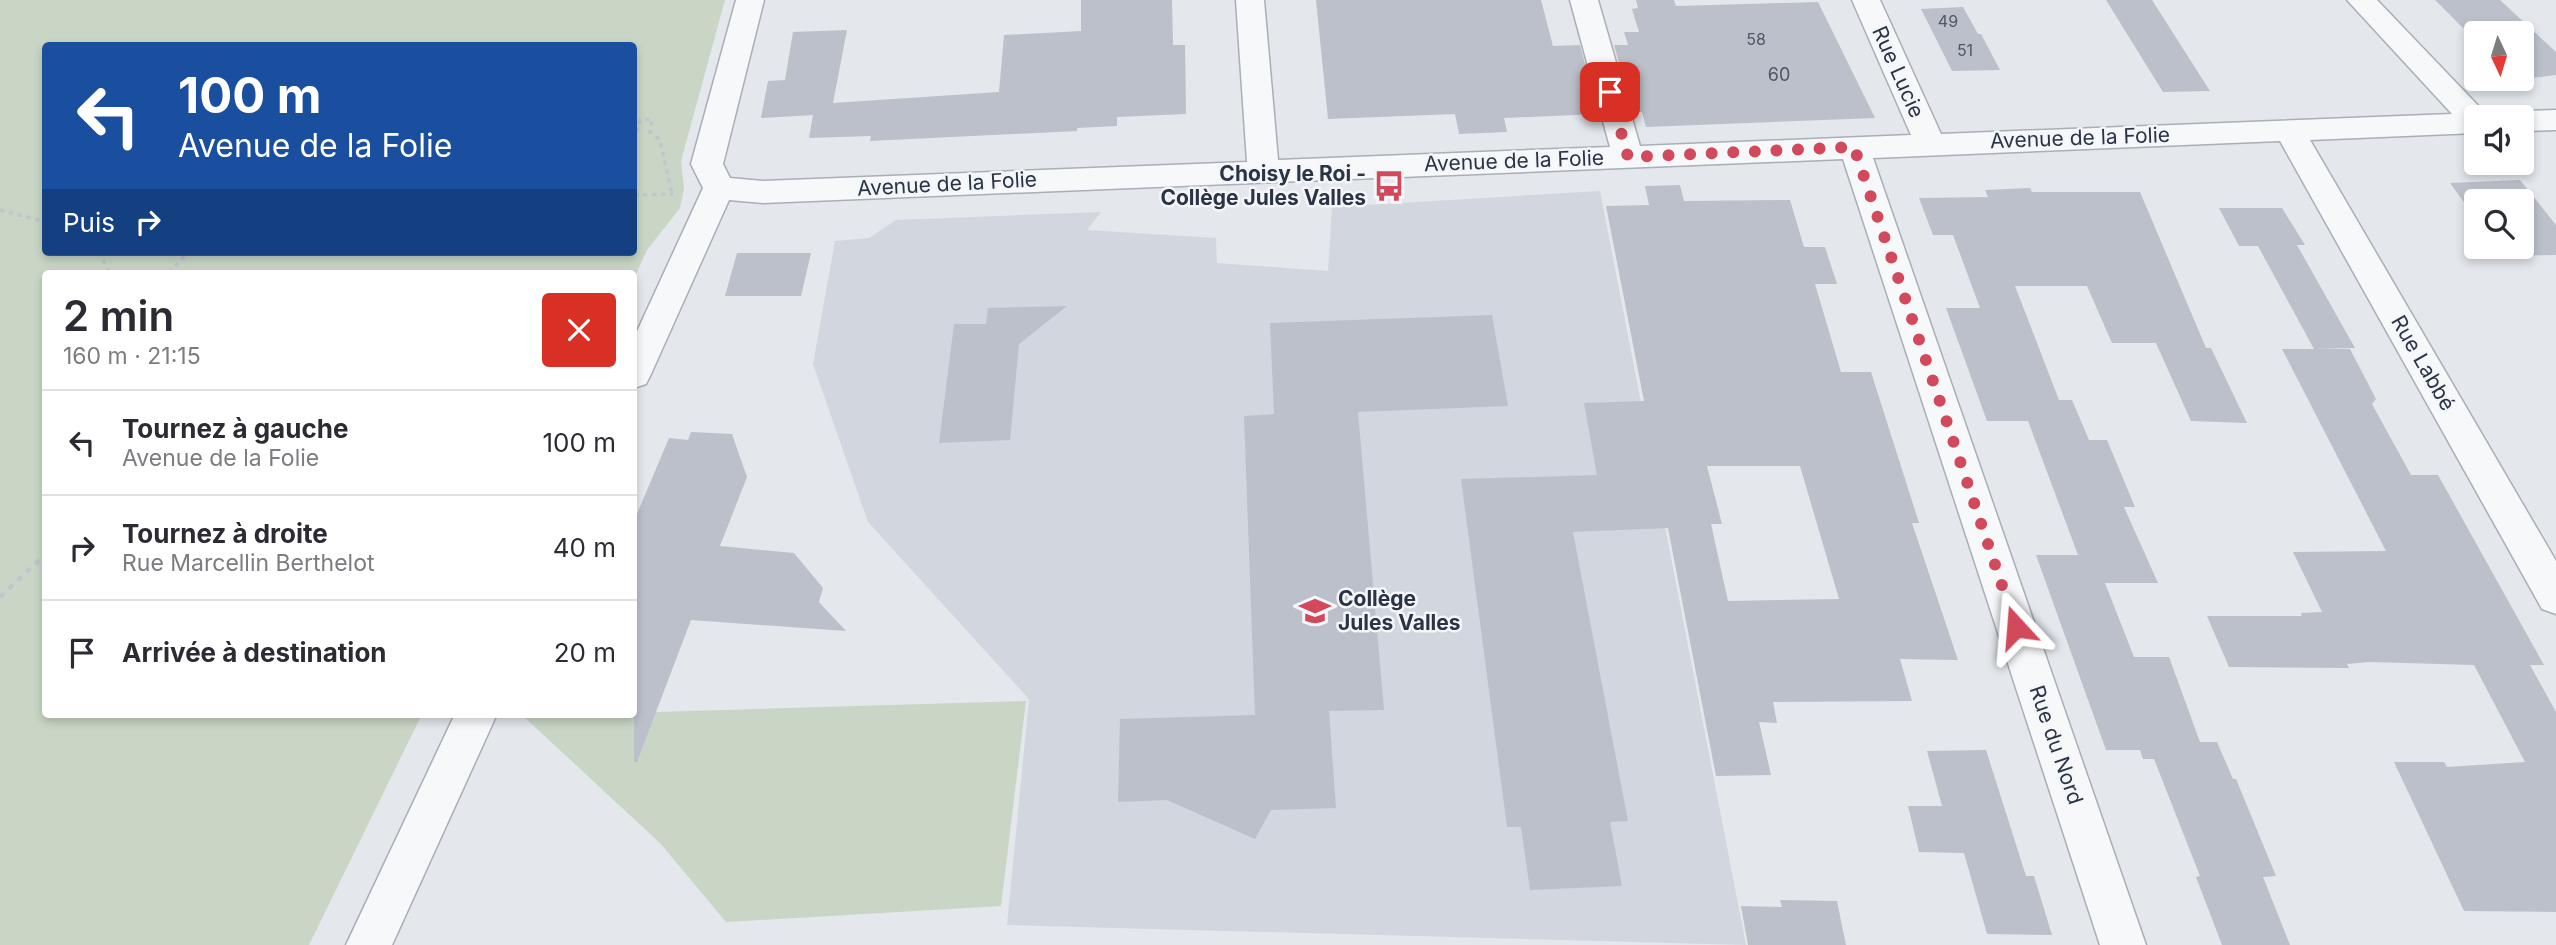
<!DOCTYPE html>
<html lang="fr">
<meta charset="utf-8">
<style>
body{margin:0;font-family:Inter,sans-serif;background:#f2f2f3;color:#2b2b33;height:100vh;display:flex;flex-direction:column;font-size:26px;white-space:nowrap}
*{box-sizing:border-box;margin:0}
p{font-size:23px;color:#7c7c81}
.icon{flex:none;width:38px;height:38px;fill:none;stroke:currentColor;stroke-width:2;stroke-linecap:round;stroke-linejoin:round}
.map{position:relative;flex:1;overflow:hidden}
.panel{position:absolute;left:42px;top:270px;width:595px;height:448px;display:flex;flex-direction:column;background:#fff;border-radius:7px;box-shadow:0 4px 10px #0003}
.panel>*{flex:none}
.guide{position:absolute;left:42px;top:42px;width:595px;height:214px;border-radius:7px;box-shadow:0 4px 10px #0003;background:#1a4fa0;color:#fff;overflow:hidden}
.needle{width:46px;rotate:176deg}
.fabs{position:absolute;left:2464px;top:21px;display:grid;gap:14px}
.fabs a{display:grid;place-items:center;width:70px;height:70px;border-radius:7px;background:#fff;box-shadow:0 4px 10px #0003;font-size:35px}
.pin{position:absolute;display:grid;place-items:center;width:60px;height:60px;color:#fff;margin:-30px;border-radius:14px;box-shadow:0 4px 10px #0006}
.me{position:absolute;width:77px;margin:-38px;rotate:341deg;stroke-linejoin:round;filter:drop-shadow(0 0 5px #0008)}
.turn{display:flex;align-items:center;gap:24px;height:147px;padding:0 21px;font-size:32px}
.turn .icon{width:91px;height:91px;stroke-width:2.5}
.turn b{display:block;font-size:49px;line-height:60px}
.then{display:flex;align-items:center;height:66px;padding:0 21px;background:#0003;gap:14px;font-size:26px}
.round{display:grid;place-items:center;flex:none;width:74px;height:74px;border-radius:7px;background:#f2f2f3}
.summary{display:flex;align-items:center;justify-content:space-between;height:119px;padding:0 21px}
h1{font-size:42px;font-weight:600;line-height:52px}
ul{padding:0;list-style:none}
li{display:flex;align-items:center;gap:21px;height:105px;padding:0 21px;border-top:2px solid #e1e1e2}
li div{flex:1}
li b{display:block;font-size:26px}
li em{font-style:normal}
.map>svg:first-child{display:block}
.built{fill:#d2d6de}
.green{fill:#c9d6c5;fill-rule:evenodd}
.building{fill:#bbc0ca;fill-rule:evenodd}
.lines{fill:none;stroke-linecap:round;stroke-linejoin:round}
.minor-casing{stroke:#a9aeb7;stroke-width:3}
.path-far1{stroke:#c2c5cb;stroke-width:3.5;stroke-dasharray:4.5 4.5;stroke-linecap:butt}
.path{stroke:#c2c5cb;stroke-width:4.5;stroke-dasharray:6 6;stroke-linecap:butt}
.minor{fill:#f7f8fa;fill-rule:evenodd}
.route{stroke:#d1495b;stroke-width:12;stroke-dasharray:0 21.6}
.labels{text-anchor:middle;stroke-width:5;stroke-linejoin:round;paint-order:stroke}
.far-number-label{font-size:16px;fill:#4f5766}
.number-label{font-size:18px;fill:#4f5766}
.street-label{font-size:21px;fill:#2b3445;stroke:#f4f6f9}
.poi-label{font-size:21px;font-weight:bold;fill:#2b3445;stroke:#f4f6f9;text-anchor:end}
</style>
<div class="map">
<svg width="2556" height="945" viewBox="0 0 2556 945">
<rect width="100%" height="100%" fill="#e4e7ec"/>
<!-- built -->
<path class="built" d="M1600,191L1746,945L1007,925L1029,699L868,522L813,364L835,241L869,238L896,220L1101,212L1087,230L1216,238L1217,263L1328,271L1332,207Z"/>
<!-- green -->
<path class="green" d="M0,0H725L681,161L684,189L680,208L647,250L634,279V273H46V714H422L309,945H0ZM46,46H634V252H46Z
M1026,701L1001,906L726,922L660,843L523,716Z"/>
<!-- building -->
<path class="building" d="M1081,0H1172L1173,45H1185L1186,114L1117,117V126L1077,128V131L870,141L871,136L809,138L813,115L761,118L768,81L785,80L793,32L847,30L833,103L999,92L1004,35L1081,31Z
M1316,0H1541L1553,46L1580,45L1598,114L1504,118L1507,132L1459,134L1455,114L1328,119Z
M1636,0H1674L1676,6L1818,2L1875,118L1646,127L1642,112H1633L1614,45H1628L1624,32H1639L1632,9L1638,8Z
M2106,0H2152L2210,91L2163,92Z
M2435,0H2500L2556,52V75L2522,79V33H2476V41Z
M1963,7L1978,34H1981L2000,70L1952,71L1921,9Z
M2520,180L2556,225V255L2505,256L2497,247H2522V201H2476V219L2450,183Z
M1680,185L1684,201L1790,200L1804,247H1825L1837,284H1815L1841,372H1871L1919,523H1912L1958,660L1900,659L1912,701L1773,702L1777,723L1759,722L1771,775L1716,776L1668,528L1573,532L1628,821L1610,822L1622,886L1530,890L1521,827H1507L1461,479L1597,475L1584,403L1644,401L1606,206L1649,205L1645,186ZM1707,466H1800L1839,599L1728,601L1711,524H1722Z
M2030,188L2032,192H2140L2206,348H2211L2247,423L2191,421L2156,343H2112L2087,286H2015L2059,400H2072L2089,440H2107L2135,507H2124L2158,583H2105L2134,657H2169L2200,742H2217L2233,779H2236L2276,876L2263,877L2290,945H2222L2196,877L2200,876L2154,759H2143L2140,750H2106L2036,555H2078L2028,421H1987L1946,308H1980L1953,235H1933L1919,198L1988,197L1985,190Z
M2219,208H2282L2305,245H2297L2355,348L2314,349L2258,246H2239Z
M737,253H811L801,296H725Z
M1067,306L1019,344L1010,440L939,443L954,324H986L988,308Z
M1492,315L1508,406L1358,412L1384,710L1329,711L1336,808L1271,810L1255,839L1167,800L1118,802L1120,719L1255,715L1244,416L1274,414L1270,323Z
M2282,349H2350L2376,399L2372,404L2411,475H2438L2544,665H2530L2556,712V912L2464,911L2394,762H2444L2447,767L2525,762L2474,665L2370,662L2347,664L2349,668L2229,667L2207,616H2302L2301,613L2322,612L2293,552L2386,551Z
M691,432L732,434L747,477L720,546L794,553L823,588L819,602L846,631L691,620L637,762H634V521L669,438L688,440Z
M1986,750L2026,876H2034L2052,935L1987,934L1964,853L1919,852L1908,806H1942L1927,751Z
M1780,900L1837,901L1846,945H1748L1741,906L1782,907Z"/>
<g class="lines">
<defs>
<path id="minor" d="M736,0H764L723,164L730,178L763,181L1247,162L1236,0H1264L1278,160L1610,147L1570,0H1598L1640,146L1911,135L1852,0H1880L1941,134L2452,114L2347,0H2377L2489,117H2476V133L2310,140L2556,561V614L2542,609L2280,141L1873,158L2146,945H2100L1843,159L763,203L729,200L651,374L646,384L634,388V338L703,188L691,164Z
M2556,110V130L2522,131V117H2509L2522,111Z
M455,714H497L392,945H346Z"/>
</defs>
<!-- minor casing -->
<use href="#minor" class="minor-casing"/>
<!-- path-far1 -->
<path class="path-far1" d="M634,141L640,120L652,119L650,132L660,140L672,194
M634,195L673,194
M0,210L46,222
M99,252L110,273
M169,273L188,252"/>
<!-- path -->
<path class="path" d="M0,597L46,554"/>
<!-- minor -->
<use href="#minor" class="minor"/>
</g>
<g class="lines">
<!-- route -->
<path class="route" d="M1610,92L1628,157L1854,147L2016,627"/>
</g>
<!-- icons -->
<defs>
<symbol id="bus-bare" viewBox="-9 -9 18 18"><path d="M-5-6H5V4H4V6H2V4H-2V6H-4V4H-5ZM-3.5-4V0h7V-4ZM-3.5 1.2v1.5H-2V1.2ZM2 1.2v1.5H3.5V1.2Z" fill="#d1495b" stroke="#f4f6f9" stroke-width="2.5" paint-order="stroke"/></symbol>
<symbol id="school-bare" viewBox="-9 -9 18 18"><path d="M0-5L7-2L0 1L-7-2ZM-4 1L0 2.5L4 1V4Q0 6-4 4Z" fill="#d1495b" stroke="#f4f6f9" stroke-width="2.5" paint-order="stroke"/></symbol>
</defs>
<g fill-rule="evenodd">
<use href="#bus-bare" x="1367" y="164" width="44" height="44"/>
<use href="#school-bare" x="1293" y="589" width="44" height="44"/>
</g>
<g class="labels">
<!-- far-number labels -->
<g class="far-number-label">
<text x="1948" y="27">49</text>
<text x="1756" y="45">58</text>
<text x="1965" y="56">51</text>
</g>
<!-- number labels -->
<g class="number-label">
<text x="1779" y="81">60</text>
</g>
<!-- street labels -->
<g class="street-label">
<text transform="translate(1898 72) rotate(66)" y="7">Rue Lucie</text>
<text transform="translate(2080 138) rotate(-2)" y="7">Avenue de la Folie</text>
<text transform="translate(1514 161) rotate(-2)" y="7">Avenue de la Folie</text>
<text transform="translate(947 184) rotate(-3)" y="7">Avenue de la Folie</text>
<text transform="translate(2423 363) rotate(60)" y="7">Rue Labbé</text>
<text transform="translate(2056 745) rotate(71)" y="7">Rue du Nord</text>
</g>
<!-- poi labels -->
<g class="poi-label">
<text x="1366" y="181">Choisy le Roi -<tspan x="1366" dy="24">Collège Jules Valles</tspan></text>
<text x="1338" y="606" text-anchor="start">Collège<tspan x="1338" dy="24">Jules Valles</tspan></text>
</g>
</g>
</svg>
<div class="fabs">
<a><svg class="needle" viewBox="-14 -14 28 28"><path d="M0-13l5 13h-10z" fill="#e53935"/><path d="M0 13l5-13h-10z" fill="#7c7c81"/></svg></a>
<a><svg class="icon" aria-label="sound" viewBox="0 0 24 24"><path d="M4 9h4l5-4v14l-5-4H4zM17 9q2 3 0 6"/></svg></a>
<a><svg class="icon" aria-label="search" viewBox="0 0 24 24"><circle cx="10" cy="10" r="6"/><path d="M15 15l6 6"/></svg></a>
</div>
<div class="pin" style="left:1610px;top:92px;background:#d93025"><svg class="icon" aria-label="arrive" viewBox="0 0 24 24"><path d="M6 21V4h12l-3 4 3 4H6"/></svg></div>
<svg class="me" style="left:2016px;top:627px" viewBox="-20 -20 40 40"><path d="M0-17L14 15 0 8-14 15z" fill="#d1495b" stroke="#fff" stroke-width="4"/></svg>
<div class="guide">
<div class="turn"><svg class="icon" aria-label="left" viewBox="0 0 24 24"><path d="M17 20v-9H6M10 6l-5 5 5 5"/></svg><div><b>100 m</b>Avenue de la Folie</div></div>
<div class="then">Puis<svg class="icon" aria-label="right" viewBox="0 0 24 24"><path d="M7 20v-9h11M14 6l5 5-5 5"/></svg></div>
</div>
<section class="panel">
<div class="summary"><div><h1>2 min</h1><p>160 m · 21:15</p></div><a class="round" style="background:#d93025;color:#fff"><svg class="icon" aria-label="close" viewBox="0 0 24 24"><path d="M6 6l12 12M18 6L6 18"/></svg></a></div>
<ul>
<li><svg class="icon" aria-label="left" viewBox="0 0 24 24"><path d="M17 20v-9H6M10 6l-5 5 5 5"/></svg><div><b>Tournez à gauche</b><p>Avenue de la Folie</p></div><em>100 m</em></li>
<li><svg class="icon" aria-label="right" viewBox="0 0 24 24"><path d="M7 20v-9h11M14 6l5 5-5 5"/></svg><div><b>Tournez à droite</b><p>Rue Marcellin Berthelot</p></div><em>40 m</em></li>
<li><svg class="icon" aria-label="arrive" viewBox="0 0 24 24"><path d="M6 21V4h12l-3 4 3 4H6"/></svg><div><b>Arrivée à destination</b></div><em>20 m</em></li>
</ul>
</section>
</div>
